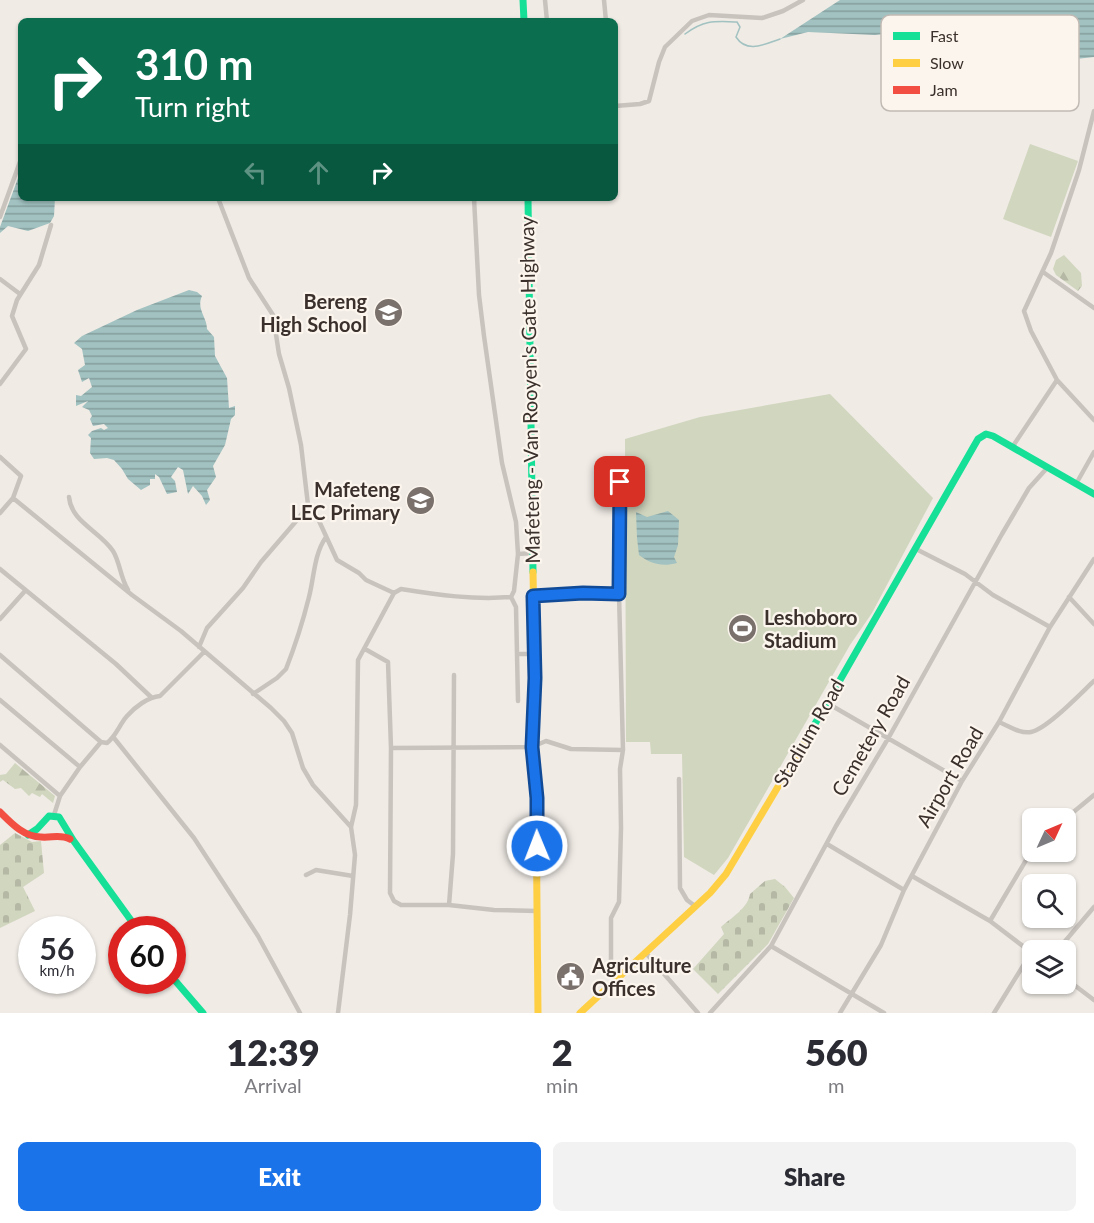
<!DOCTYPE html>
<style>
body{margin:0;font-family:Lato,sans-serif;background:#f2f2f3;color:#2b2b33;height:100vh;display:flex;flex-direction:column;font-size:22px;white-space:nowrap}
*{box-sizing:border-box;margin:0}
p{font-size:20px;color:#7c7c81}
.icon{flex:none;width:33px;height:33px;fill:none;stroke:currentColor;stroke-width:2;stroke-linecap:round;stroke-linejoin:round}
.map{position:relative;height:1013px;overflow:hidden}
.sheet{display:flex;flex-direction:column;background:#fff;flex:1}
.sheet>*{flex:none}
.hud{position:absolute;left:18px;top:18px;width:600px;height:183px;border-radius:9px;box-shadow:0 2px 4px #0004;background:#0b6e4f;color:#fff;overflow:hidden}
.needle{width:39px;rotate:46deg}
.controls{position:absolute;left:1022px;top:808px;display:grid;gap:12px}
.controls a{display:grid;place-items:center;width:54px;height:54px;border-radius:9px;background:#fff;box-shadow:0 2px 4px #0004;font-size:30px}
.speed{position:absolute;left:18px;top:916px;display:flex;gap:12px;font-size:30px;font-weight:700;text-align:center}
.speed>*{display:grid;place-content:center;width:78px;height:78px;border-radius:50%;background:#fff;box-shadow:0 2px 4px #0004;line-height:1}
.speed small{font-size:15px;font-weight:400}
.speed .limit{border:9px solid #d22;background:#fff;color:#111}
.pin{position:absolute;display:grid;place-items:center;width:51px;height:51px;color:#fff;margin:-26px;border-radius:12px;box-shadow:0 3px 9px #0006}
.me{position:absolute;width:66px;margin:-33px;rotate:359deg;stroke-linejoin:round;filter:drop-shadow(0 0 4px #0008)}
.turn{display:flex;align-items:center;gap:21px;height:126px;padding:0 18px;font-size:27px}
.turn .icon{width:78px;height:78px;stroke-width:2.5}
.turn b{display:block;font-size:42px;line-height:51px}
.lanes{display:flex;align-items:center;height:57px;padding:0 18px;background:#0003;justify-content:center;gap:30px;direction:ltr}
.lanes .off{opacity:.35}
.eta{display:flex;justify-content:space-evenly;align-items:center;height:102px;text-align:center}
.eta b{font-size:36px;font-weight:800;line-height:42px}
.action{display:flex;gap:12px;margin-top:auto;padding:12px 18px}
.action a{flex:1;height:69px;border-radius:9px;background:#1a73e8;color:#fff;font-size:24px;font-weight:800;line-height:69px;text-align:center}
.action a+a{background:#f2f2f3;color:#2b2b33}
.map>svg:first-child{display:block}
.forest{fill:url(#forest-firs)}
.cemetery{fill:url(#cemetery-stones)}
.garden{fill:#d1d6bf}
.water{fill:url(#water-rules)}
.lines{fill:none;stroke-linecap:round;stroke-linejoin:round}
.stream{stroke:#a1c2c1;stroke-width:1.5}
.street{stroke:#c9c3be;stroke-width:4.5}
.fast{stroke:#16e098;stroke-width:7}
.slow{stroke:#ffcf43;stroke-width:7}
.jam{stroke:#f24e42;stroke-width:7}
.route-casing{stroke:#114b97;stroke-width:15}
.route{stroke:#1a73e8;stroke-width:10}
.labels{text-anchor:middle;stroke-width:4.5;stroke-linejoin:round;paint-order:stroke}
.poi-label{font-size:20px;font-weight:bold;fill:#3b302b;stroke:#fbf5ee;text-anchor:end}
.street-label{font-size:20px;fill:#3b302b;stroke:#fbf5ee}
.key{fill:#fbf5ee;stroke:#c1bab4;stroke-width:1.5}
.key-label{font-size:16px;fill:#3b302b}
</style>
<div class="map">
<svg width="1094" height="1013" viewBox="0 0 1094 1013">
<defs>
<pattern id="forest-firs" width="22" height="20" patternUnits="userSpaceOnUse" patternTransform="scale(1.5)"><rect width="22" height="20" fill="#d1d6bf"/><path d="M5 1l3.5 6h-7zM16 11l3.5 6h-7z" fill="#b4b8a4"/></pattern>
<pattern id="cemetery-stones" width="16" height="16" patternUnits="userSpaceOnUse" patternTransform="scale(1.5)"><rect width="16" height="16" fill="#d1d6bf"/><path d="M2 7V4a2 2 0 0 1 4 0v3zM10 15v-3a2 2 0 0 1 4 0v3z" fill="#b4b8a4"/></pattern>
<pattern id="water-rules" width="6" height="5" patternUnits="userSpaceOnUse" patternTransform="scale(1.5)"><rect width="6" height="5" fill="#a1c2c1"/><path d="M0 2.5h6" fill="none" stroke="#849e9d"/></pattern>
</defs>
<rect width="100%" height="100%" fill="#f0ebe5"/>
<!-- forest -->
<path class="forest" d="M1064,255L1081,273L1082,286L1078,291L1056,275L1053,269L1056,260Z
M15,763L55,796L53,803L42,794L40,797L32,793L29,796L21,788L15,789L3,780L0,782V775L6,774Z"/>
<!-- cemetery -->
<path class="cemetery" d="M15,833L32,842L41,841L44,873L23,887L35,911L0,928V845Z
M775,879L785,887L794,898L768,944L718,994L693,969L724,934L721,927C731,918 748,908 750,894L765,881Z"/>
<!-- garden -->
<path class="garden" d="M1030,144L1078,161L1051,237L1003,219Z
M830,394L933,498L872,613L850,645L728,858L714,875L684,857L682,754H651L650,742H626L625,439L700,417Z"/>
<!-- water -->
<path class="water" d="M840,0H1094V57L1076,59L1064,63L1044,58H1027L1012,46C989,48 967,63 950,39L934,40L912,31L875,35L808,32L780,39Z
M21,170V198H55L54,216L50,223L28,231L8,226L0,233V227Z
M189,290L197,292L202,296C196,309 207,317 207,329L214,337L215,356L227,378L229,408L235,406V415L231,419L225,445L213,466L216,477L207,490L210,500L206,505L202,496L193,486L188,494L183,470L178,467L171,477L175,481L177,492L167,494L159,477L155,474V479H150V485L141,490L128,479L122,469L114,460L107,458L94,459L90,453L91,438L88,435L92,431L101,428L104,430L108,428L104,424L93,426L90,419L92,416L89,410L82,407L88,401L76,406V395L81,396L92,387L89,378L82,382L78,370L85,365L82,349L74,343L82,336L137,310Z
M668,511L679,520L678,545L674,557L677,563C662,567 651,564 639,555L637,538L636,512L647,517Z"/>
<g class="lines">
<!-- stream -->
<path class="stream" d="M685,34C704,20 714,21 737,22L740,27L736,37C747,54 765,44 780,39"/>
<!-- street -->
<path class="street" d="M545,0L547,21
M604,0L606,21
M615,106L640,104L649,101L659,62L665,47L692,21L709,15L762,18L783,11L803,0
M218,198L249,278L273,315L279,354L289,388L301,445L308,505L314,510L337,560L359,573L366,580L394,593
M474,198L479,295L484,336L502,463L516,522L518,554L533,553
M0,217L21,159
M1043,272L1094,308
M0,279L20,294
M1057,380L1094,420
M0,384L26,349L12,316L17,300L39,265L51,225
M1013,446L1057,380L1031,331L1024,311L1051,253L1079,170L1094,111
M0,457L21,476L13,498L0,513
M1076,484L1094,452
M69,497C71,522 100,531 113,551C120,562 120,577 128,590
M13,498L132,595L181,631L271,708L284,721L292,733L303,768L313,785L351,827
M916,549L965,574L993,595L1050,627
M0,569L116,664L151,697
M533,596L583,593L619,594
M511,597L516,607L518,701
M1069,597L1094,624
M0,619L25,591
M199,647L207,628L243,588L261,562L298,519L308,505
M365,649L388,662L391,748L390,893L394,901L401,905H449L494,910L537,911
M517,654H535
M0,655L101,742L107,743C117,735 119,725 127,716C135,707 148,697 160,696L204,652
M253,694L277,678L286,669C295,646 303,621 309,597C314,578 314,554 326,537
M0,700L80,767
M827,703L962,781
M999,722C1009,726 1020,734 1031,732C1047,729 1081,693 1094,681
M114,738L194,838L258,936L300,1013
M0,745L60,796
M391,748L532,747L546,741L571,749L623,750
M679,779L680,888L687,900L695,906
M54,815L60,796L80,767L101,742
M1065,819L1094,795
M827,844L904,890
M306,875L316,870L353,876
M912,876L990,921L1032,953
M449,905L453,854L454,675
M990,921L1032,850
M771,946L884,1013
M1051,951L1061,946L1094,907
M645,952L698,1013
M616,978L612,973L611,962V918L619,902L621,828L620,769L623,750L619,594L620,464
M1065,978L1094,1000
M338,1013L350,915L355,855L351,827L356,805L358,660L394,593L401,589C438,595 474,600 511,597L514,591L518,554
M710,1013L771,946L836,826L889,737L1002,534L1029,488L1048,467
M840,1013L881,945L904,890L962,781L999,722L1050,627L1094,559
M994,1013L1031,953"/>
<!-- fast -->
<path class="fast" d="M523,0L524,21
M528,198L533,572
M804,743L978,439L986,434L993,436L1094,494
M28,835L37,829L49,816L59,817L73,840L138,930
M172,977L203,1013"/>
<!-- slow -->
<path class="slow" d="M533,572L535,678L532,747L536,798L538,1013
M580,1013L710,893L726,874L804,743"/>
<!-- jam -->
<path class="jam" d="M0,812C11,823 24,837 41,837C52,838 60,834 70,839"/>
</g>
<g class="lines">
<defs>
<path id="route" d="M537,846V798L532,747L535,678L533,596L583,593L619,594L620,482"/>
</defs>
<!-- route casing -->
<use href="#route" class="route-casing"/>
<!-- route -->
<use href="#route" class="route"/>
</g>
<!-- icons -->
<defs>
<symbol id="school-disc" viewBox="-11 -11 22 22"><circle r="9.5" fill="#7a716c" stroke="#fbf5ee"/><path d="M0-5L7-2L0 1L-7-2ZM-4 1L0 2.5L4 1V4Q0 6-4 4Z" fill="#fff"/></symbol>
<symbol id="stadium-disc" viewBox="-11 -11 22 22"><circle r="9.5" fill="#7a716c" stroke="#fbf5ee"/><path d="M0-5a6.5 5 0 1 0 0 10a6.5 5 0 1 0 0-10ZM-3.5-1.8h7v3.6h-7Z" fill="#fff"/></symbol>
<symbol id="civic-disc" viewBox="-11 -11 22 22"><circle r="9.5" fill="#7a716c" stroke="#fbf5ee"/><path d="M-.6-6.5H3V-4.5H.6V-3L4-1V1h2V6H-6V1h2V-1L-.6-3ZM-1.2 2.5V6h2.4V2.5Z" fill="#fff"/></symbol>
</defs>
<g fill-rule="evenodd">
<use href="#school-disc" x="372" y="296" width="33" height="33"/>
<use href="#school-disc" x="404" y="484" width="33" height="33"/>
<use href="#stadium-disc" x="726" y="612" width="33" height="33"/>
<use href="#civic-disc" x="554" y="960" width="33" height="33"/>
</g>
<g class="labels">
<!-- poi labels -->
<g class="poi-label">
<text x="367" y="309">Bereng<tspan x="367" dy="23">High School</tspan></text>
<text x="400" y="497">Mafeteng<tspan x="400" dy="23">LEC Primary</tspan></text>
<text x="764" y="625" text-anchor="start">Leshoboro<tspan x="764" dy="23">Stadium</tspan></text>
<text x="592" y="973" text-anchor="start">Agriculture<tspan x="592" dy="23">Offices</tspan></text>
</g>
<!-- street labels -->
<g class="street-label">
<text transform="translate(530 390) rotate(-91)" y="7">Mafeteng - Van Rooyen's Gate Highway</text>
<text transform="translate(809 733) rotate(-60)" y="7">Stadium Road</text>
<text transform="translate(871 736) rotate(-60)" y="7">Cemetery Road</text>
<text transform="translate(950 777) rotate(-60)" y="7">Airport Road</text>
</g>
</g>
<!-- legend -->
<rect x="881" y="15" width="198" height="96" rx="9" class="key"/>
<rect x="893" y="32" width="27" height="8" fill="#16e098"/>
<rect x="893" y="59" width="27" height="8" fill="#ffcf43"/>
<rect x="893" y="86" width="27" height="8" fill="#f24e42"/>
<g class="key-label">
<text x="930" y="42">Fast</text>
<text x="930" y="69">Slow</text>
<text x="930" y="96">Jam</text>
</g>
</svg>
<div class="controls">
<a><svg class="needle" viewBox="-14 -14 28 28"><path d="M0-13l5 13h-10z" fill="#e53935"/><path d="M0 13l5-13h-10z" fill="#7c7c81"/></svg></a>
<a><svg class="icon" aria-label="search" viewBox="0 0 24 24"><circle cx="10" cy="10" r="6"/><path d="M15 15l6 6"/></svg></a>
<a><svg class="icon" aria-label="layers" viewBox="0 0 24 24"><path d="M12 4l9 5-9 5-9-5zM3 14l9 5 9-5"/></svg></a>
</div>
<div class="speed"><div>56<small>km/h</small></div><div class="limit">60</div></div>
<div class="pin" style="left:620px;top:482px;background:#d93025"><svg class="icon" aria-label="arrive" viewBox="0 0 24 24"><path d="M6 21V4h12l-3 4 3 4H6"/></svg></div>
<svg class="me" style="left:537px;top:846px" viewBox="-20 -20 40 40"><circle r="17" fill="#1a73e8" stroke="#fff" stroke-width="3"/><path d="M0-11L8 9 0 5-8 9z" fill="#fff"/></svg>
<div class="hud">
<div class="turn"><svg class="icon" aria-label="right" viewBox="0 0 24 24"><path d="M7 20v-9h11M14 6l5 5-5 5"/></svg><div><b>310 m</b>Turn right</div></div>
<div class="lanes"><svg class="icon off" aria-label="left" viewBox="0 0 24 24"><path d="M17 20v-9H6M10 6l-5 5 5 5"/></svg><svg class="icon off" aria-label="ahead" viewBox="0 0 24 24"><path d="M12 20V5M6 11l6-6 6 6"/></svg><svg class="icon" aria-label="right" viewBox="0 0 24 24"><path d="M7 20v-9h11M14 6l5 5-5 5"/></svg></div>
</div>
</div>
<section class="sheet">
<div class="eta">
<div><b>12:39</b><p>Arrival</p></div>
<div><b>2</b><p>min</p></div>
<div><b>560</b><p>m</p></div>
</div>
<div class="action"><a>Exit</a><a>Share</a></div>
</section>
